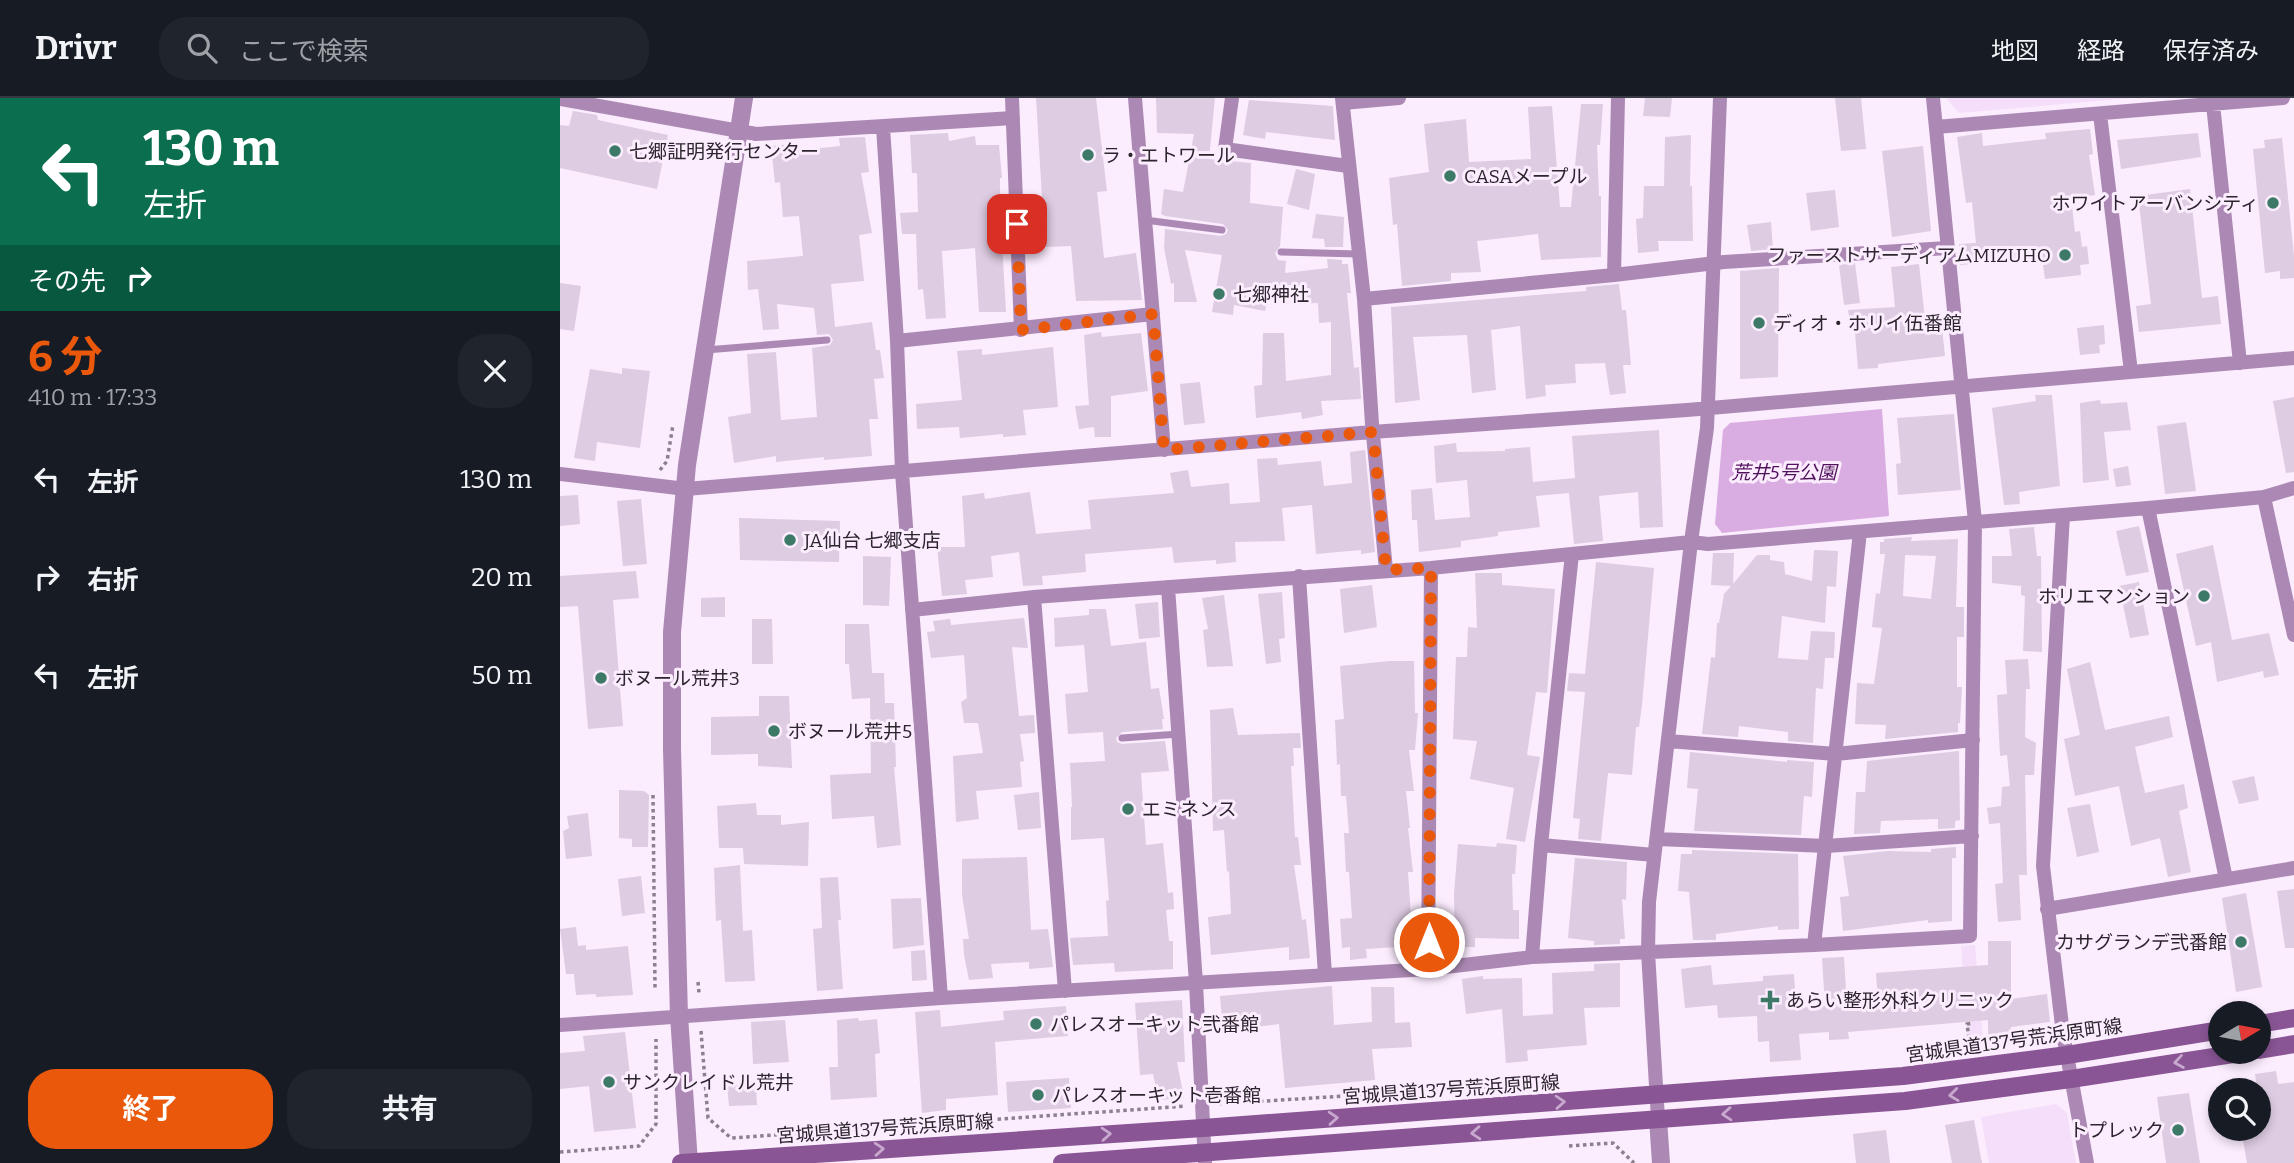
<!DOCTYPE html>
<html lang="ja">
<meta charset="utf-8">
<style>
body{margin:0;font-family:Bitter,"Noto Sans JP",serif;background:#20242c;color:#f1f3f6;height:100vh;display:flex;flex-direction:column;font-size:26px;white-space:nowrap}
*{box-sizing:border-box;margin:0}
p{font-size:23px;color:#9ea1a6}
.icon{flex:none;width:38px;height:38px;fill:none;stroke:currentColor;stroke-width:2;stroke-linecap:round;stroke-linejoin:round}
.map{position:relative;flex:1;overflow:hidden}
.drawer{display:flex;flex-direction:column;background:#171b24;width:560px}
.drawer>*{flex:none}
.hud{background:#0b6e4f;color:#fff;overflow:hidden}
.needle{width:46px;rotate:80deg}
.tools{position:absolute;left:1648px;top:903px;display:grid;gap:14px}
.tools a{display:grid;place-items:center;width:63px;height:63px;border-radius:50%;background:#171b24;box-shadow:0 4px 10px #0003;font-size:35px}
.pin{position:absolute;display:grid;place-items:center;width:60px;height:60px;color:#fff;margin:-30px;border-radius:14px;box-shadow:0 4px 10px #0006}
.me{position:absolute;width:77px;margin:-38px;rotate:0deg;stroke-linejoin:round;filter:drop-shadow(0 0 5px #0008)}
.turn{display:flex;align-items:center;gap:24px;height:147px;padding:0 28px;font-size:32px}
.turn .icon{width:91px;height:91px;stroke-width:2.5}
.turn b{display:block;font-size:49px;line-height:60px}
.then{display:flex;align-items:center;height:66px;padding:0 28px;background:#0003;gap:14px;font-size:26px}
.round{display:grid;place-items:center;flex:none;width:74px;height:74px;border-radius:28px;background:#20242c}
.overview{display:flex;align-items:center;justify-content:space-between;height:119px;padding:0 28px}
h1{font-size:42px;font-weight:700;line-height:52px;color:#ea580c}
.primary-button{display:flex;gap:14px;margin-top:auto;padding:14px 28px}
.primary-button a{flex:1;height:80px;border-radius:28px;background:#ea580c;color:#fff;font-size:28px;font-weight:700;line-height:80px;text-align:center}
.primary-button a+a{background:#20242c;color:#f1f3f6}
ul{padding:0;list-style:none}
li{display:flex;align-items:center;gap:21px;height:98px;padding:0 28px}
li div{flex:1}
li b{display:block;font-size:26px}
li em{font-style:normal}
header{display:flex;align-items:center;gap:42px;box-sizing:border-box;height:98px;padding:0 35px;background:#171b24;border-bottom:2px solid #363941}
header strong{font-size:33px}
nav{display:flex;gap:38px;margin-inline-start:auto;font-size:24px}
.search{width:490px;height:63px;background:#20242c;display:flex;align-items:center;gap:18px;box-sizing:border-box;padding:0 24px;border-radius:28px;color:#9ea1a6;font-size:26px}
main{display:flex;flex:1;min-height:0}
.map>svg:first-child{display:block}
.built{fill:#f5defa}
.green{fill:#d9ace2}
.building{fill:#decce2;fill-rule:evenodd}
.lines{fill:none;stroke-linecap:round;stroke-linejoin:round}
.path{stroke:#8b808c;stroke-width:3.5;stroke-dasharray:3.5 3.5;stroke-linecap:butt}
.service{stroke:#ac89b4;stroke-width:7}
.minor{stroke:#ac89b4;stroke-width:14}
.tertiary{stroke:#ac89b4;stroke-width:18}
.secondary{stroke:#895594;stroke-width:18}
.oneway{stroke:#c8a8ce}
.route{stroke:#ea580c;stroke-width:12;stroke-dasharray:0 21.6}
.poi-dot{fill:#3c7a67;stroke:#fbecfe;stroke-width:2.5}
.labels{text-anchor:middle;stroke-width:6;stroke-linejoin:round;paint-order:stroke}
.poi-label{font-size:19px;fill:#2c252d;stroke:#fbecfe;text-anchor:start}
.park-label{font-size:19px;font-style:italic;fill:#51115d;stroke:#fbecfe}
.street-label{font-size:19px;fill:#2c252d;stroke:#fbecfe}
</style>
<header>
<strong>Drivr</strong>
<div class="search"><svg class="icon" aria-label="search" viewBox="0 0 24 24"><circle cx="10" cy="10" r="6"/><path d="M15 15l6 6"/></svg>ここで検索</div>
<nav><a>地図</a><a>経路</a><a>保存済み</a></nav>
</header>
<main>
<section class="drawer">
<div class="hud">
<div class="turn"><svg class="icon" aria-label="left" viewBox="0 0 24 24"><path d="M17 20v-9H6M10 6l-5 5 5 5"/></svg><div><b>130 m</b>左折</div></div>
<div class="then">その先<svg class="icon" aria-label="right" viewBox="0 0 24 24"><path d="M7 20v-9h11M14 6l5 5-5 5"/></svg></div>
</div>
<div class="overview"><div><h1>6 分</h1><p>410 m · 17:33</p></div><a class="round"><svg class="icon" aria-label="close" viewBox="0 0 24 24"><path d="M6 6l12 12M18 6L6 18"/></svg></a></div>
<ul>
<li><svg class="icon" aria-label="left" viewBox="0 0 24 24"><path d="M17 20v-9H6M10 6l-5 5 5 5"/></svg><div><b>左折</b></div><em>130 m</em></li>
<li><svg class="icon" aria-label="right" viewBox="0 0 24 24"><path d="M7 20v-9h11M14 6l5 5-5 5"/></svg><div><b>右折</b></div><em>20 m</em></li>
<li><svg class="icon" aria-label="left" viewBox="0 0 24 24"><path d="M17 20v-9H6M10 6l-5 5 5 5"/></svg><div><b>左折</b></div><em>50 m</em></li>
</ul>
<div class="primary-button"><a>終了</a><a>共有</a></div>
</section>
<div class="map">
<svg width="1734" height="1065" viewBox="0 0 1734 1065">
<rect width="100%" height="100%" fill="#fbecfe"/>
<!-- built -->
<path class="built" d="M1386,0H1571L1399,15Z
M1415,847L1423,941L1408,943L1401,848Z
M1496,1006L1507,1015L1516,1065H1429L1421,1019Z"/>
<!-- green -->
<path class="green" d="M1322,311L1329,418L1162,435L1155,426L1163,332L1170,325Z"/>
<!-- building -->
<path class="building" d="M476,0H536L547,93L537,94L544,160L576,155L582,202L516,203L511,148L485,149Z
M596,0H655L649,61L691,65L690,105L723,109L720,148L715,155L718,162L726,163L725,175L768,170L767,161L782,162V166H788L791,195H787L794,270L799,269L801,301L761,303L763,317L742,321L741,314L696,320L694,288L702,287L703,235H724L726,283L771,277V224L759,225L758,205L736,206L735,194L710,189L705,213L674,207L673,217L652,214L662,157L625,152L637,204H614V185L611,186L604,150L605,131L661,138L666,136L668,132L663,126L605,118L601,116L604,91L623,94L634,36L597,35Z
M1085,0H1112L1110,19L1083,18Z
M1275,0H1301L1306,51L1281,53Z
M689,2L773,8L775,42L706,34L705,41L683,37Z
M1021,6H1043L1040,47H1037L1039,98H1041V159L981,162L978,136L917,143L921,174L891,175V183L842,188L837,126L833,127L829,80L869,74L864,26L906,21L909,64L971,61L968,9L992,8L1000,109H1011Z
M13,13L37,17L38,22L108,37L97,91L0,70V27L9,28Z
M1530,31L1533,56L1529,57L1535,97L1511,100L1515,134L1520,133L1522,149L1527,148L1529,166L1520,167L1521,177L1485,181L1482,160L1400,167L1399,146L1416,145L1412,104L1406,105L1397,39L1422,35L1423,48L1486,41L1485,35Z
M388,35L389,43L415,38L416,47H439L442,80H440V111L446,214H419L415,150L382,153L386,220L366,221L363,191L358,192L356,136H342L340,115L358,114L357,75H352L350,37Z
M1638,35L1641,59L1561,71L1557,42Z
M1131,37L1130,88H1132L1133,143H1098L1099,153L1078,155L1076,121L1083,120L1084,88H1104L1105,39Z
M305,39L309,74L301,75L312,135L299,137L304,183L271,186L275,229L312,224L316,252H320L324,280L314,281L318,321H309L312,358L264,362V359L216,364V358L174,365L168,319L191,315L187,256L216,254L221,322L257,319L252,250L270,247L273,242L269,236L257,237L254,210L217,206L219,231L203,232L198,191L188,192L187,163L243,158L239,118L223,119L220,84L215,85L211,48L231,46L232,53L280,48L279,40Z
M1722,40L1734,158V180L1720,181V173L1705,175L1693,51L1705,50L1704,42Z
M1363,48L1371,133L1332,139L1322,53Z
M736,71L755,76L749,112L727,106Z
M1630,91L1642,200L1658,198L1661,226L1579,234L1576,208L1591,206L1578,98Z
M1275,92L1279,129L1251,133L1246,95Z
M756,116L784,119L783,149H765L764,141L752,140Z
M1211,124L1213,151L1191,153L1187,127Z
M1295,165L1300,205L1284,207L1279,167Z
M1359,166L1366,231L1382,230L1385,258L1318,266V270L1298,271L1295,235H1292L1288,212L1335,209L1331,169Z
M1219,170L1218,279L1180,281V173Z
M0,185L21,188L14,233L0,231Z
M1059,186L1062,212H1066L1071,267H1063L1066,295L1050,297L1045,265L1015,266L1016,285L985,287L986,298L966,301L960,228L931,232L936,292L912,295L907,237L853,239L860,302L835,305L831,209L1026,193V189Z
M1544,227L1545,246L1539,247L1540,255L1520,257L1517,230Z
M541,234L542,239L581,235L588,293L551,298V339H535L534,329L519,331L515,308L529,307L524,237Z
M493,249L498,309L463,312L466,337L443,339V336L400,340L399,329L357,331L356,306L402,302L397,253L422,251V257Z
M62,270L90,273L80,350L37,344L35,363L14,360L30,271L62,276Z
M640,284L645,325L624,327L620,286Z
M1475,297H1492L1500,388L1459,394L1460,406L1444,407L1432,310L1476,303Z
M1734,299V374L1726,375L1713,303Z
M1540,302L1541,306L1567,304L1571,332L1544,334L1549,382L1523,385L1520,305Z
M1394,316L1401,392L1338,397L1336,366L1341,365L1337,320Z
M1626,324L1636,393L1605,396L1597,328Z
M1099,332L1103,429L1080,430L1078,394L1039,398L1043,443L1014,446L1009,395L976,398L980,429L938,434V438L901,443V449L859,454L857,422H852L851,392L872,390L875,422L910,419L907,382L876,385L874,348L896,345L897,354L945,353V351L970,349L973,384L1015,380L1012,338Z
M805,352L815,454L801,456V452L756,456L752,407L722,410L725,443L675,444L676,464L656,466V462L614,465L612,449L525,456L526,474L482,478L483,487L463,488L459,454L431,458L433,479L405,482L407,496L382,498L377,449H405L402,398L424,395L425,401L470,394L476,436L531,431L528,402L614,395L610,375L628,372L631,389L669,385L670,406L700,404L697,361L717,360L718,367L761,363L764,388L792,385L790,354Z
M1568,368L1571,387L1556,389L1553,371Z
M18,397L20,426L0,428V398Z
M81,401L87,466L63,468L57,403Z
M179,420L280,423L279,464L180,462Z
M1579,428L1589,474L1566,478L1556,433Z
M1474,429L1477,458H1481L1482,554L1463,553L1465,498L1461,497V488L1432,485V458H1452L1449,431Z
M1352,439L1351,443L1398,441L1396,509H1404V539H1397V589H1402L1400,625H1398V634L1325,641L1326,627L1295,626L1297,585L1314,586L1322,530L1312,529L1316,495L1320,496L1325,456H1320V444H1324V441ZM1345,457L1376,458L1371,501L1343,498Z
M1653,447L1672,542L1709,535L1719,577L1704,580L1703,573L1657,584L1651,544L1636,548L1616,456Z
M1254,452L1278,453L1276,489L1267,488L1265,525L1222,518L1218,560L1248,562L1251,533L1275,534L1274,560H1265L1263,591L1256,590L1253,645L1228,643V634L1179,628L1178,639L1142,636L1151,559L1155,560L1157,525H1159L1164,496L1171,488L1151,487L1153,455H1174L1173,486L1197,457H1210V462L1224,464L1225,476L1252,483Z
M303,458L331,459L329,508L303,507Z
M1036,464L1094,470L1082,607L1079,629H1076L1072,677L1048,675L1041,743L1018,741L1020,721L1013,720L1025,594L1007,593L1009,575L1025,576Z
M76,473L79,500L53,502L63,628L28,631L18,508L0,509V478Z
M915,475H942V487L995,491L987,595L976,594L967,657L980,659L965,744L946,741L954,690L910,681L917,643L893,641L896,559H907L908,529L917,530Z
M1579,484L1589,537L1570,540L1559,488Z
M812,487L817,529L784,535L780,491Z
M722,494L725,540L719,541L721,564L706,566L698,496Z
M664,497L673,568L647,569L643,532L648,531L642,500Z
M165,499V519H141V500Z
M598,504L600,539L579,541L575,506Z
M529,511H546L551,548L586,544L591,591L599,590L604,621H602L603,631L562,634L556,640L557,644L562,646L605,643L609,673L581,675L586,747L603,745L608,795L613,794L614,811L606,812L609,843H613V871L555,874L554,865L513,867L510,840L548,838L546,803L549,802L544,740L511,742V709H512L510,665L545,663L543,634L508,636L505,596L528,594L524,547L495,549L494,520L529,517Z
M464,520L468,550L452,549L459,618L474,617L475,635L460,636L464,663L460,664L462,689L416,693L419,721L396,724L393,658L423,655L418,625H404L401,604L407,600L404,557L371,560L367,534L375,533L373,523L390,521L391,527Z
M192,521H212L213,566H192Z
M285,526H309L312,575H324L325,605H334L336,669H334L341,747L317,750L314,718L272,721L270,677L311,675L310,600L292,601L289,566H285Z
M1468,561L1470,591H1466L1465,639L1476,645L1474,677H1465L1467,777H1459L1461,822L1438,824L1435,786L1443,785L1440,725L1429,726L1427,710L1441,708L1442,689L1450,688L1447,657L1440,658L1437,597L1447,596L1445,562Z
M830,563H854L855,615H858L855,652H849L854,693H846L850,730H848L853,774H848L853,848L806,851L807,860L790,862V849L782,850L780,821L792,820L789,774H786L784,735H789L786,698H781L780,666L777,667L775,622L784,621L780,568Z
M1530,564L1545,632L1609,618L1613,639L1575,649L1585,695L1624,686L1628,710L1619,713L1631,774L1608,779L1600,740L1571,748L1559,688L1515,698L1504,641L1520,637L1507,571Z
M199,598H229L232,670L198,668V656L151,657V619L199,618Z
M673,610L678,637L740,635L741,650H733L734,668H731L735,739H738L741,767H734L742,822L746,821L750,860L729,862V849L651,857L648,819L671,816L669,773L667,774L664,732L653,733L650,612Z
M1399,653L1400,722L1395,723V730L1378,731V721L1321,723L1320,735L1294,736L1296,694H1305L1307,663Z
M1130,654L1227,664V662L1254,664L1252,699L1244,698L1241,737L1134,733L1138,691L1127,690Z
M1694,678L1699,702L1679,706L1672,683Z
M59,692L84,693L89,697L88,749H72V741L59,740Z
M479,694L481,730L458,732L454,697Z
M196,705L197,717H221V727L249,724L248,768L184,766L183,750H159L157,708Z
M1530,706L1539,754L1517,759L1507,710Z
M28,715L32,758L6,761L3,733L9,730L7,718Z
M937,745L957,747L955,776H952L953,812H959V841L915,840V849H895L894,796L898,746L936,749Z
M1396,749V760H1392V823L1368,825V822L1283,833L1280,799L1289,798L1283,758L1328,753L1371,754V751Z
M1132,752L1238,756L1239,831L1218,832V828L1156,836V842H1133L1129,794L1118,793L1121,756H1132Z
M467,759L471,832L488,831L493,869L469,871V864L431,866L433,880L409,882L404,857L403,841H409L402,797V761Z
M1015,760L1067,764L1066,802L1062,801L1065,841H1060V846L1034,847V843L1008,840Z
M180,767L183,833L192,832L195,883L165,884L161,822L156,823L154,770Z
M81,778L85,815L62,818L58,781Z
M278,779L281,822H278L283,891L257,893L253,831L262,830L260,780Z
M1734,791V850H1725L1717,793Z
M1686,795L1702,889L1676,894L1662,800Z
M361,800L364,847L333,851L331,801Z
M16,829L18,848L26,847V852L68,848L73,897L36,899V896L16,897L14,876H6L0,831Z
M1428,843H1451V901L1487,896L1490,924L1451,929V936H1428V922L1288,934L1289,941L1269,942V934L1239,936L1241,962L1210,964L1209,943L1198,944L1197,918L1158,920L1157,907L1125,910L1121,871L1151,867L1153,887L1203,883V878L1234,876L1236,910L1265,908L1262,860L1284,859L1287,908L1318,905L1316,875L1428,867Z
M365,852L367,882L352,883L351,853Z
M1060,865V909L1024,910L1027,947L967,952L968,963L946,965L942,911L906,916L902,881L923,878V881L962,880L963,918L993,916L992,875L1034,873V866Z
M772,888L774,927L812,924L811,889H834L835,925L850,924L852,949L812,951L815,982L725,990L719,926L663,933L660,898Z
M622,902L625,964H617L624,1000L599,1002L593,976L580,977L575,905Z
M506,908L508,938L435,944L438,997L386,1001V1012L362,1015L355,914L380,912L381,929L444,922L443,913Z
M298,920L299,923L317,921L320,955L315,956L317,999L271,1002L269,969H278L277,922Z
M225,922L229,964L193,966L191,924Z
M65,934L76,1030L34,1034L29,988L0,991V955L25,953L23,938Z
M1716,973L1718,986L1734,984V1065H1687L1681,1031H1703L1699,992H1697L1695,976Z
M509,980L511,1010L448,1014L446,984Z
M167,987H196L197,1007L169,1008Z
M1629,995L1640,1065H1606L1597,999Z
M1414,1022L1422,1065H1392L1385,1027Z
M1326,1032L1330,1065H1296L1293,1036Z"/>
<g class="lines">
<!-- path -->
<path class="path" d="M100,372L107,363L113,327
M93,697L95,890
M138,884L139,895
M141,933L148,1020L171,1040L626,1008
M1410,947L1407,926L1413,925
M658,1006L926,989
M1009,1048L1053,1045L1074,1065
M0,1054L79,1048L96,1026V941"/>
<!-- service -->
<path class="service" d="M585,122L662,132
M721,154L798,156
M146,252L267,242
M562,640L619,636"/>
<!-- minor -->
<path class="minor" d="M452,0L461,232
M575,0L604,352
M672,0L665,51L788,68
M782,0L804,201L812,326L826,472
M0,1L196,36L453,20
M783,5L839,0
M1653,6L1680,265
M1540,16L1571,274
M323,29L337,243L342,374L381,900
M1376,29L1723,0
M1054,177L1058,0
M804,201L1054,177L1164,164L1387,150
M337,243L593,216
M0,376L126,391L812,334L1127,312L1734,260
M1704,399L1734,537
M1588,410L1666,781
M1503,417L1483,768L1503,936L1527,1065
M739,478L765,877
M608,489L636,885L645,1065
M474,499L505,893
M352,512L474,499L871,470L1131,444L1148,446L1588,410L1704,399L1734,390
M1108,643L1276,656L1413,642
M1097,741L1266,748L1412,738
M981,747L1094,757
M1487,811L1734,770
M1254,847L1300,434
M972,859L981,747L1012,456
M868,871L871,470
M0,927L381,900L868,871L972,859L1254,847L1410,838L1415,424L1373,0
M1098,1021L1088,854L1089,804L1131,444L1147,330L1160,0"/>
<!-- tertiary -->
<path class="tertiary" d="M1098,1021L1101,1065
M129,1065L119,918L112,651V534L127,367L184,0"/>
<!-- secondary -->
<path class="secondary" d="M1699,926L1734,920
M1699,952L1734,946
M121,1065L643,1030L1343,978L1507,957L1661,932
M502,1065L1345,1003L1511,981L1686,954"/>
</g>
<!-- one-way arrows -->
<defs><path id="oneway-chevron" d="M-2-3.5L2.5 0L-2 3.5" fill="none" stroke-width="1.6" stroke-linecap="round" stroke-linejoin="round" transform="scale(1.75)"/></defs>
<g class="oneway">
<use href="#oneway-chevron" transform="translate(1619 964) rotate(171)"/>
<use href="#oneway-chevron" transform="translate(1394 997) rotate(173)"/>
<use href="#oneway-chevron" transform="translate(1000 1004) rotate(-4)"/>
<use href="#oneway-chevron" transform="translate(1167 1016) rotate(176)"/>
<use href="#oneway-chevron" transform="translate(773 1020) rotate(-4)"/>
<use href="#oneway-chevron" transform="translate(916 1035) rotate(176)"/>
<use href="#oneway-chevron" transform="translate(546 1036) rotate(-4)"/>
<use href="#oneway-chevron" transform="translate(319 1051) rotate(-4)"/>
</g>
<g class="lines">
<!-- route -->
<path class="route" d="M457,126L461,232L593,216L604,352L813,334L826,472L871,470L869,844"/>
</g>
<!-- markers -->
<g class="poi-dot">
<circle cx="55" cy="53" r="7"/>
<circle cx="528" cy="57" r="7"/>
<circle cx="890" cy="78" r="7"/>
<circle cx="1713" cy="105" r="7"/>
<circle cx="1505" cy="157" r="7"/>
<circle cx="659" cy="196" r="7"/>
<circle cx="1199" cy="225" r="7"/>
<circle cx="230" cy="442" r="7"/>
<circle cx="1644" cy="498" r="7"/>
<circle cx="41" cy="580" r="7"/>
<circle cx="214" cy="633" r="7"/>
<circle cx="568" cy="711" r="7"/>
<circle cx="1681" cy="844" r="7"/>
<path d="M1206.5 891.5h7v7h7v7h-7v7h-7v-7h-7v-7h7z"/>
<circle cx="476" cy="926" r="7"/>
<circle cx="49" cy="984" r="7"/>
<circle cx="478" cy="997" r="7"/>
<circle cx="1618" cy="1032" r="7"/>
</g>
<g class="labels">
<!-- poi labels -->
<g class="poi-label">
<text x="69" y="60">七郷証明発行センター</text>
<text x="542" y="64">ラ・エトワール</text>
<text x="904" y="85">CASAメープル</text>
<text x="1699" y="112" text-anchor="end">ホワイトアーバンシティ</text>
<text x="1491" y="164" text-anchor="end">ファーストサーディアムMIZUHO</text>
<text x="673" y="203">七郷神社</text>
<text x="1213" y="232">ディオ・ホリイ伍番館</text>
<text x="244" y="449">JA仙台 七郷支店</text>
<text x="1630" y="505" text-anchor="end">ホリエマンション</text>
<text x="55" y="587">ボヌール荒井3</text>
<text x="228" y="640">ボヌール荒井5</text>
<text x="582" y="718">エミネンス</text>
<text x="1667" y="851" text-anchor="end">カサグランデ弐番館</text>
<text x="1226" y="909">あらい整形外科クリニック</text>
<text x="490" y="933">パレスオーキット弐番館</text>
<text x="63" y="991">サンクレイドル荒井</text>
<text x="492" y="1004">パレスオーキット壱番館</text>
<text x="1604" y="1039" text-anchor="end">トプレック</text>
</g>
<!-- park labels -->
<g class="park-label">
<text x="1224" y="381">荒井5号公園</text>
</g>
<!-- street labels -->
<g class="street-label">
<text transform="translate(1454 942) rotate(-8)" y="7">宮城県道137号荒浜原町線</text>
<text transform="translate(891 991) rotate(-4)" y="7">宮城県道137号荒浜原町線</text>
<text transform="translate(325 1030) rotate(-4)" y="7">宮城県道137号荒浜原町線</text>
</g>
</g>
</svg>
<div class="tools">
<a><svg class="needle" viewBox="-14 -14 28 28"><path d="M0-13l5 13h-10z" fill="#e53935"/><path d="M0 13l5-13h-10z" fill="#9ea1a6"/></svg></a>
<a><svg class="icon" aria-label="search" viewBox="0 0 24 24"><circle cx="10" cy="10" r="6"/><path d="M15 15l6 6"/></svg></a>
</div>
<div class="pin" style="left:457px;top:126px;background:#d93025"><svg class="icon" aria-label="arrive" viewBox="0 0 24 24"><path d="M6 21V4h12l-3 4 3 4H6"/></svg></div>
<svg class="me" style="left:869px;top:844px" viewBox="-20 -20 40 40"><circle r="17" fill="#ea580c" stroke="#fff" stroke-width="3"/><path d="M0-11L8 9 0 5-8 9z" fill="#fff"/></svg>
</div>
</main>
